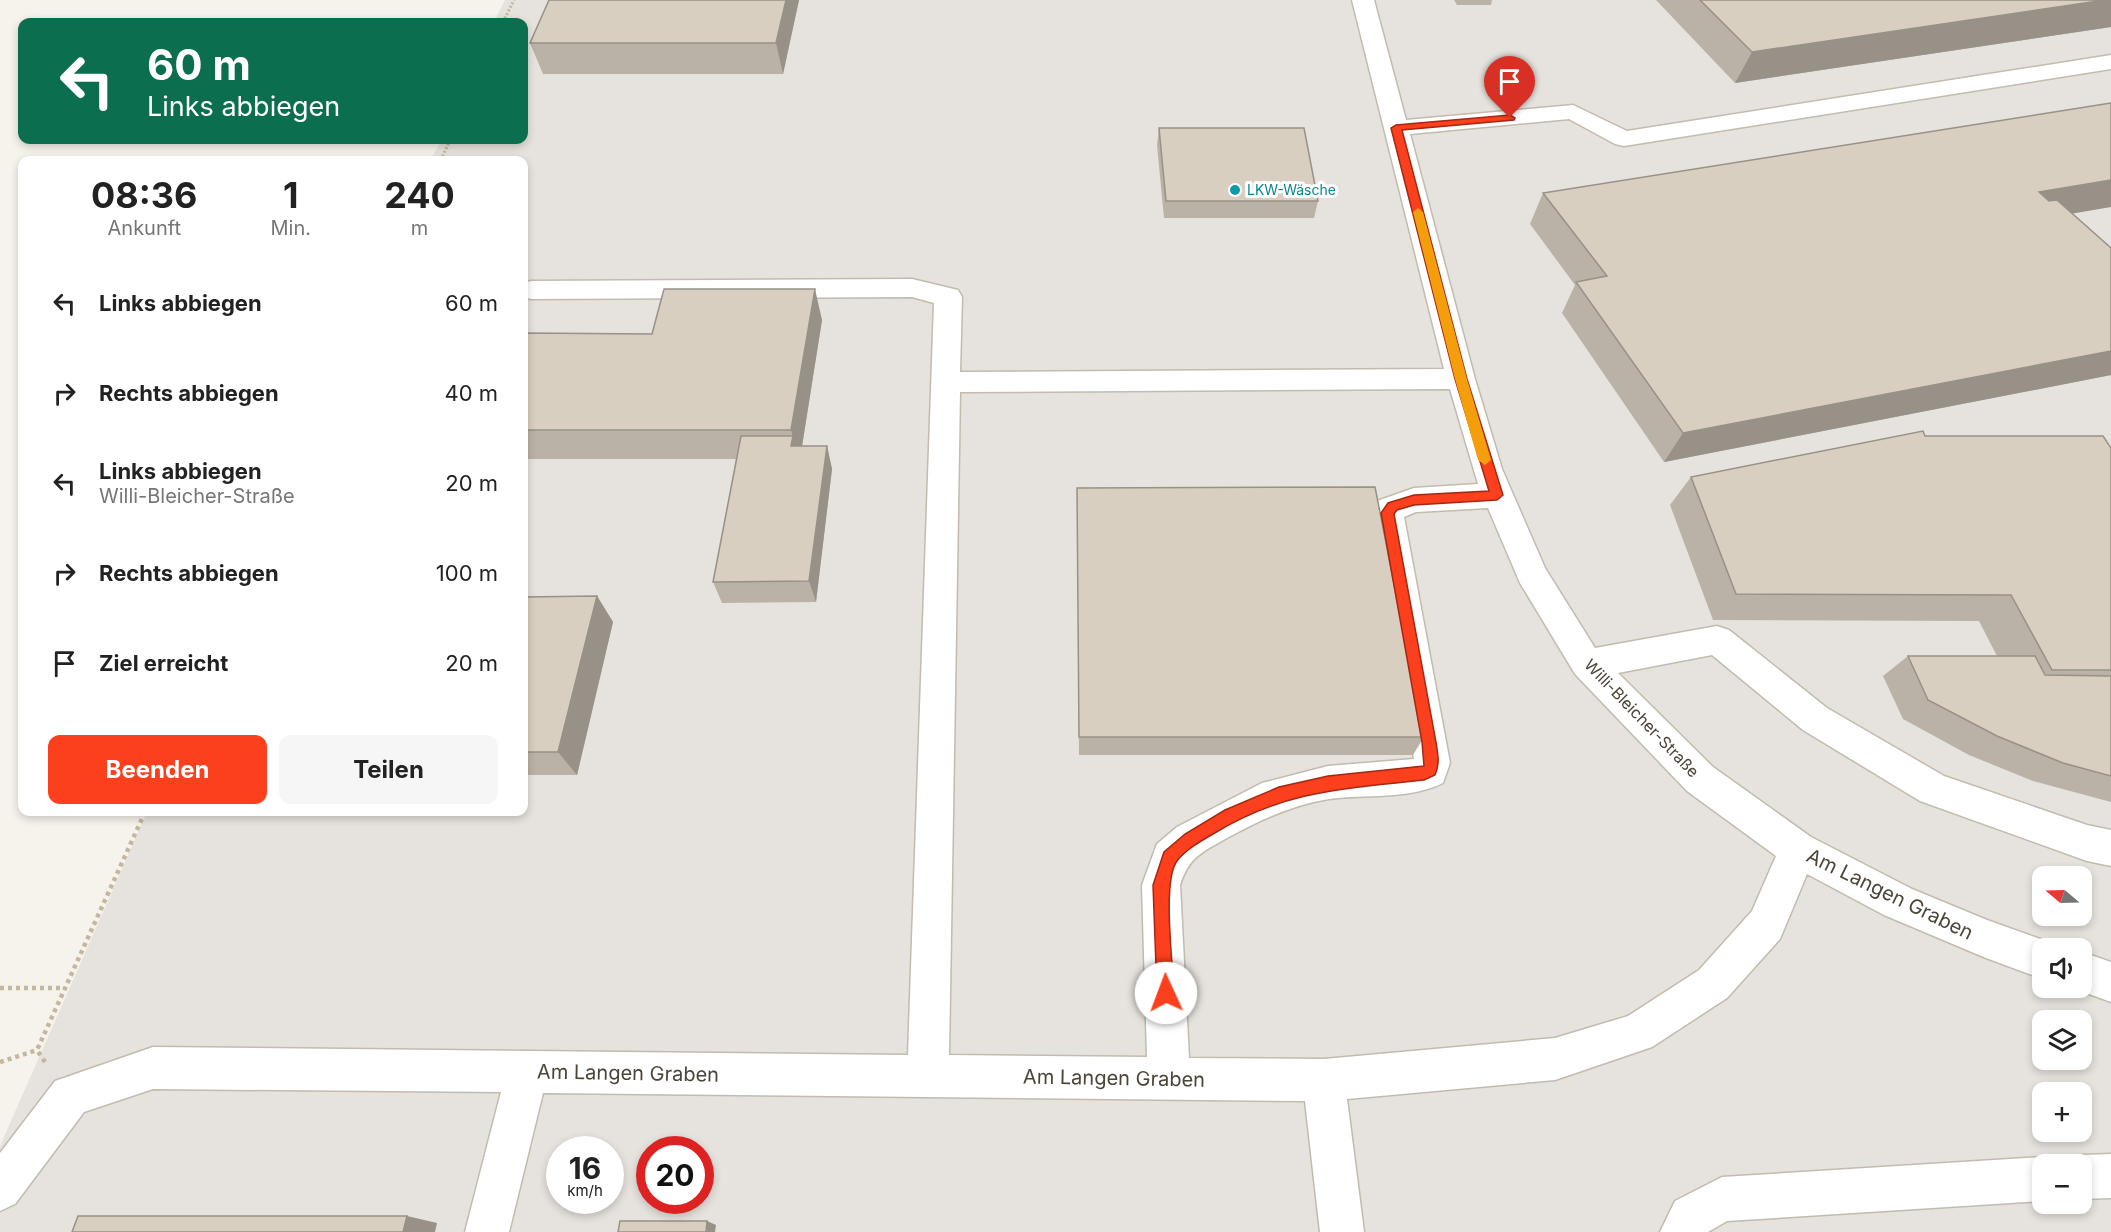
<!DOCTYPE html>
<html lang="de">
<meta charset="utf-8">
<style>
body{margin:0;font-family:Inter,sans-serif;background:#f6f6f6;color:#222;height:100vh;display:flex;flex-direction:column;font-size:22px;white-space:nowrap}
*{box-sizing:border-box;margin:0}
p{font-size:20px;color:#767676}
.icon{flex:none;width:33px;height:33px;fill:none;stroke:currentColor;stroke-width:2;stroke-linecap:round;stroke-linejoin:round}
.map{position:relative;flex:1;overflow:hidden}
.side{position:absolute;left:18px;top:156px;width:510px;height:660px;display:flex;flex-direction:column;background:#fff;border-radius:12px;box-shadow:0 3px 9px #0003}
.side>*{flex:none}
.banner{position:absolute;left:18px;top:18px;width:510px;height:126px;border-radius:12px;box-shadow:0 3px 9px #0003;background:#0b6e4f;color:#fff;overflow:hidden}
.needle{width:39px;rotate:289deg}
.fabs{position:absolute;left:2032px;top:866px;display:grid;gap:12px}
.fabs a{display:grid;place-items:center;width:60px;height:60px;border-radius:12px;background:#fff;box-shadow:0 3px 9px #0003;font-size:30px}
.speed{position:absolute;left:546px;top:1136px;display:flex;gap:12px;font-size:30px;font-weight:700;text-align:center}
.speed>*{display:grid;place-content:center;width:78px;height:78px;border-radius:50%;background:#fff;box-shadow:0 3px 9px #0003;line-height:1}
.speed small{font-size:15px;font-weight:400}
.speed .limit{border:9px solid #d22;background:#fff;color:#111}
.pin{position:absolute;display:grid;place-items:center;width:51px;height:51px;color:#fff;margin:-62px -26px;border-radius:50% 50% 50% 0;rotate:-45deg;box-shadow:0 0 6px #0007}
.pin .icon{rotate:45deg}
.me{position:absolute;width:66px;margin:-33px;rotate:358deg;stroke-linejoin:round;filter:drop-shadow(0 0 4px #0008)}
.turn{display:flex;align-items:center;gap:21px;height:126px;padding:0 30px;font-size:27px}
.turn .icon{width:78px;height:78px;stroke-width:2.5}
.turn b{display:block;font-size:42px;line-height:51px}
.eta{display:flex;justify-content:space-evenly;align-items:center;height:102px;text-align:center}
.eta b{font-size:36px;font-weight:700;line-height:42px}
.primary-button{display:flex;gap:12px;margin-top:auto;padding:12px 30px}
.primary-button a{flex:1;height:69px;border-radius:12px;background:#fc3f1d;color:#fff;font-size:24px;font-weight:700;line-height:69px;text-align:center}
.primary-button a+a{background:#f6f6f6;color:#222}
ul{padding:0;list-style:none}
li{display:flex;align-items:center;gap:18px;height:90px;padding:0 30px}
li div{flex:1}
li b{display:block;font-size:22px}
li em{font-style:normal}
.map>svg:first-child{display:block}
.industrial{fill:#e6e2dd;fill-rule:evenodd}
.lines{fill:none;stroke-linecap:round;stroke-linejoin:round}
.minor-casing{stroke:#c2bbae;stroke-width:3}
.path-far1{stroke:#c4b79f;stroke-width:3;stroke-dasharray:2 2;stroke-linecap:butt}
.path{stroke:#c4b79f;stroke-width:4.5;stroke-dasharray:4 4;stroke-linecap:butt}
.minor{fill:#fff;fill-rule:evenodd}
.wall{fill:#bab2a6}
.shaded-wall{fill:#979187}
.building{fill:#d8cfc1;stroke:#979187;stroke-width:1.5}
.route{fill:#fc3f1d;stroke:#a42913;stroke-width:1.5}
.slow{fill:#f59e0b}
.culture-dot{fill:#0f9aa8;stroke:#fff;stroke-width:2}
.labels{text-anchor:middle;stroke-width:6;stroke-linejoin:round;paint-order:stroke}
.far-culture-label{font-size:14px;fill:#0d838f;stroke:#fff;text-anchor:start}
.street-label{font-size:16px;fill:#4b4439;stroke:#fff}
.near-street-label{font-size:20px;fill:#4b4439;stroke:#fff}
</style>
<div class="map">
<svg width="2111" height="1232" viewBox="0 0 2111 1232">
<rect width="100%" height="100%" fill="#f6f3ec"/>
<!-- industrial -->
<path class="industrial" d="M505,0H2111V1232H0V1146L147,812H524V160H431L441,140H524V22H494ZM2043,876H2082V915H2043ZM2043,948H2082V987H2043ZM2043,1020H2082V1059H2043ZM2043,1092H2082V1131H2043ZM560,1149H610V1200H560ZM650,1149H700V1200H650ZM2043,1164H2082V1203H2043Z"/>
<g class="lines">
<defs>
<path id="minor" d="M1352,0H1374L1406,120L1573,105L1627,131L2111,55V69L1624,146L1615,144L1569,119L1410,134L1475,379L1502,469L1545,568L1595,648L1717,626L1729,630L1827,708L1944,776L2087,825L2111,830V866L2087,861L1920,801L1803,730L1712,655L1618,673L1713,767L1811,837L1912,889L1987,920L2057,945L2058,948H2043V979L1986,958L1884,915L1807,874L1780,939L1727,998L1652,1047L1555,1080L1347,1099L1364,1232H1320L1305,1101L543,1093L509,1232H465L501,1092L153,1089L84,1112L15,1204L0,1211V1153L55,1081L153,1047L908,1055L934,303L912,297L531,299L524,297V283L531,281L912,279L958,290L962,297L960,372L1444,369ZM1450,389L1478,484L1414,488L1377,501L1372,510L1414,759L1328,766L1262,783L1177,827L1157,844L1142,885L1147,1057L949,1055L960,392ZM1488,508L1520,583L1575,674L1687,791L1776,856L1752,911L1699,970L1628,1016L1555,1038L1324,1059L1189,1058L1180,885C1189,857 1202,852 1227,838C1260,820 1292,805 1329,799C1366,794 1409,800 1443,783L1450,763L1404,517L1416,512Z
M2082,952L2111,962V1002L2070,987H2082Z
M2111,1154V1198L2082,1199V1164H2066L2067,1162L2082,1155Z
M2043,1157L2059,1164H2043V1201L1727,1221L1708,1232H1660L1675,1201L1722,1177Z"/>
</defs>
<!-- minor casing -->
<use href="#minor" class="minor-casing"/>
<!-- path-far1 -->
<path class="path-far1" d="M503,22L514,0
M441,160L450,140"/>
<!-- path -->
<path class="path" d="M0,988H64
M0,1062L37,1050
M45,1062L37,1050L145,812"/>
<!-- minor -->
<use href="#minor" class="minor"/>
</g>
<!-- wall -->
<path class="wall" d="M549,0H799L783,74H543L530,43Z
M1454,0H1492L1491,5H1457Z
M1656,0H2111V27L1735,83Z
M1159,128L1318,201L1314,218H1164L1157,145Z
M1543,193L2072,213L2111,248V375L1664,462L1562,313L1575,285L1530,224Z
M822,320L802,446H827L832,469L816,602L722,603L713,582L736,459H524V333L652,334Z
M1925,436L2111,448V802L2033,781L1969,755L1903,719L1883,676L1908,656H1997L1979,621L1713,620L1670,505L1691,477Z
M1077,488L1424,737L1413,755H1079Z
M597,596L613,622L577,775H524V597Z"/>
<!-- shaded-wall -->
<path class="shaded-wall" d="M786,0H799L783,74L776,43Z
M2105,0H2111V27L1735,83L1752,52Z
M2111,180V207L2012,224L2039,192Z
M815,289L822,320L800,459L791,430Z
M2111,351V375L1664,462L1683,433Z
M793,436L800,459L791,446Z
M827,446L832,469L816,602L809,581Z
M597,596L613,622L577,775L558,752Z
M407,1216L437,1223L435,1232H403Z
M707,1221L716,1225L715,1232H706Z"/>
<!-- building -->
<path class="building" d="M549,0H786L776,43H530Z
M1700,0H2105L1752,52Z
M2111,103V180L2039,192L2049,201L2057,200L2111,248V351L1683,433L1576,282L1607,276L1543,193Z
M1159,128H1304L1318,201H1166Z
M664,289H815L791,430H524V333L652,334Z
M1923,431L1925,436H2103L2111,448V670H2052L2011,595L1736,594L1691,477Z
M741,436H793L791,446H827L809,581L713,582Z
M1375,487L1424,737H1079L1077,488Z
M597,596L558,752H524V597Z
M1908,656H2035L2045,675L2111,676V776L2063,763L1997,736L1928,700Z
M78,1216H407L403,1232H72Z
M620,1221H707L706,1232H618Z"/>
<!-- route -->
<path class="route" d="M1510,115L1515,118L1514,120L1402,130L1467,379L1503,495L1497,500L1414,505L1397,510L1394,514L1436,742C1438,755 1440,764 1435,775L1424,780C1343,789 1285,790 1213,834C1201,841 1185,850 1177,861C1162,881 1173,965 1174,993L1172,999L1166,1001L1160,999L1157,993L1153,885L1164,852L1185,834L1225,810L1279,787L1328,776L1424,766L1422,742L1381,513L1388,503L1414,495L1489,491L1455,379L1391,128L1396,125Z"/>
<!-- slow -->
<path class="slow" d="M1418,208L1423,212L1467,379L1491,460L1485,465L1478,460L1455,379L1413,212Z"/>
<!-- markers -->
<circle class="culture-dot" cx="1235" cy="190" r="6"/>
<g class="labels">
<!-- far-culture labels -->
<g class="far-culture-label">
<text x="1247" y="195">LKW-Wäsche</text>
</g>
<!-- street labels -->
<g class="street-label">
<text transform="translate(1642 718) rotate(46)" y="6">Willi-Bleicher-Straße</text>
</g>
<!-- near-street labels -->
<g class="near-street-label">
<text transform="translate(1890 894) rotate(26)" y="7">Am Langen Graben</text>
<text transform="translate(628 1073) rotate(1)" y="7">Am Langen Graben</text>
<text transform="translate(1114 1078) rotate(1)" y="7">Am Langen Graben</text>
</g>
</g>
</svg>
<div class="fabs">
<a><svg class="needle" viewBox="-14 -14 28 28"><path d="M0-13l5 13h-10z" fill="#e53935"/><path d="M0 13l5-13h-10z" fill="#767676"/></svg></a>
<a><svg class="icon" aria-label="sound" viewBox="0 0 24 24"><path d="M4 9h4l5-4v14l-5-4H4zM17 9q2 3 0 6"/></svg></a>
<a><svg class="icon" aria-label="layers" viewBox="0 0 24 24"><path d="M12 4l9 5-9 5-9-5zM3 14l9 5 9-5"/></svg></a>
<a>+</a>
<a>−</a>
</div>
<div class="speed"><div>16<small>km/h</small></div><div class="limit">20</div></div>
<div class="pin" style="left:1510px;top:118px;background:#d93025"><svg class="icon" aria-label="arrive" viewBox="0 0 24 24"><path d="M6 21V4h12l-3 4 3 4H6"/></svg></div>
<svg class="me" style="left:1166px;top:993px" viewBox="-20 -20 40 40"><circle r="19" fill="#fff"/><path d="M0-13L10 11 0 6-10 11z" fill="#fc3f1d"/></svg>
<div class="banner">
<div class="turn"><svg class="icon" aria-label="left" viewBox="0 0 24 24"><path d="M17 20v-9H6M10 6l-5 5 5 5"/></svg><div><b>60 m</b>Links abbiegen</div></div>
</div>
<section class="side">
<div class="eta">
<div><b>08:36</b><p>Ankunft</p></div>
<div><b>1</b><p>Min.</p></div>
<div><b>240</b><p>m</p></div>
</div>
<ul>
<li><svg class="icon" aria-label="left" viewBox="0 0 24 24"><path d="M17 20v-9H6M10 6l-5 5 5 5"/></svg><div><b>Links abbiegen</b></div><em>60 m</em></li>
<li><svg class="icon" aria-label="right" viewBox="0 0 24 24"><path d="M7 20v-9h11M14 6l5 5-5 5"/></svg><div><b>Rechts abbiegen</b></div><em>40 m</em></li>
<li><svg class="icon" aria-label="left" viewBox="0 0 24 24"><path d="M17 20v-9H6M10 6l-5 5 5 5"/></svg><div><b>Links abbiegen</b><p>Willi-Bleicher-Straße</p></div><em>20 m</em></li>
<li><svg class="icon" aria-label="right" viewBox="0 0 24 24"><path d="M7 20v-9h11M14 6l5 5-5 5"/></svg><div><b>Rechts abbiegen</b></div><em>100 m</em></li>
<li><svg class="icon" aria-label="arrive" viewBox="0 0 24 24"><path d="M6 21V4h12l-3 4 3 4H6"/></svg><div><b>Ziel erreicht</b></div><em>20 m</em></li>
</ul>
<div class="primary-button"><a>Beenden</a><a>Teilen</a></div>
</section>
</div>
